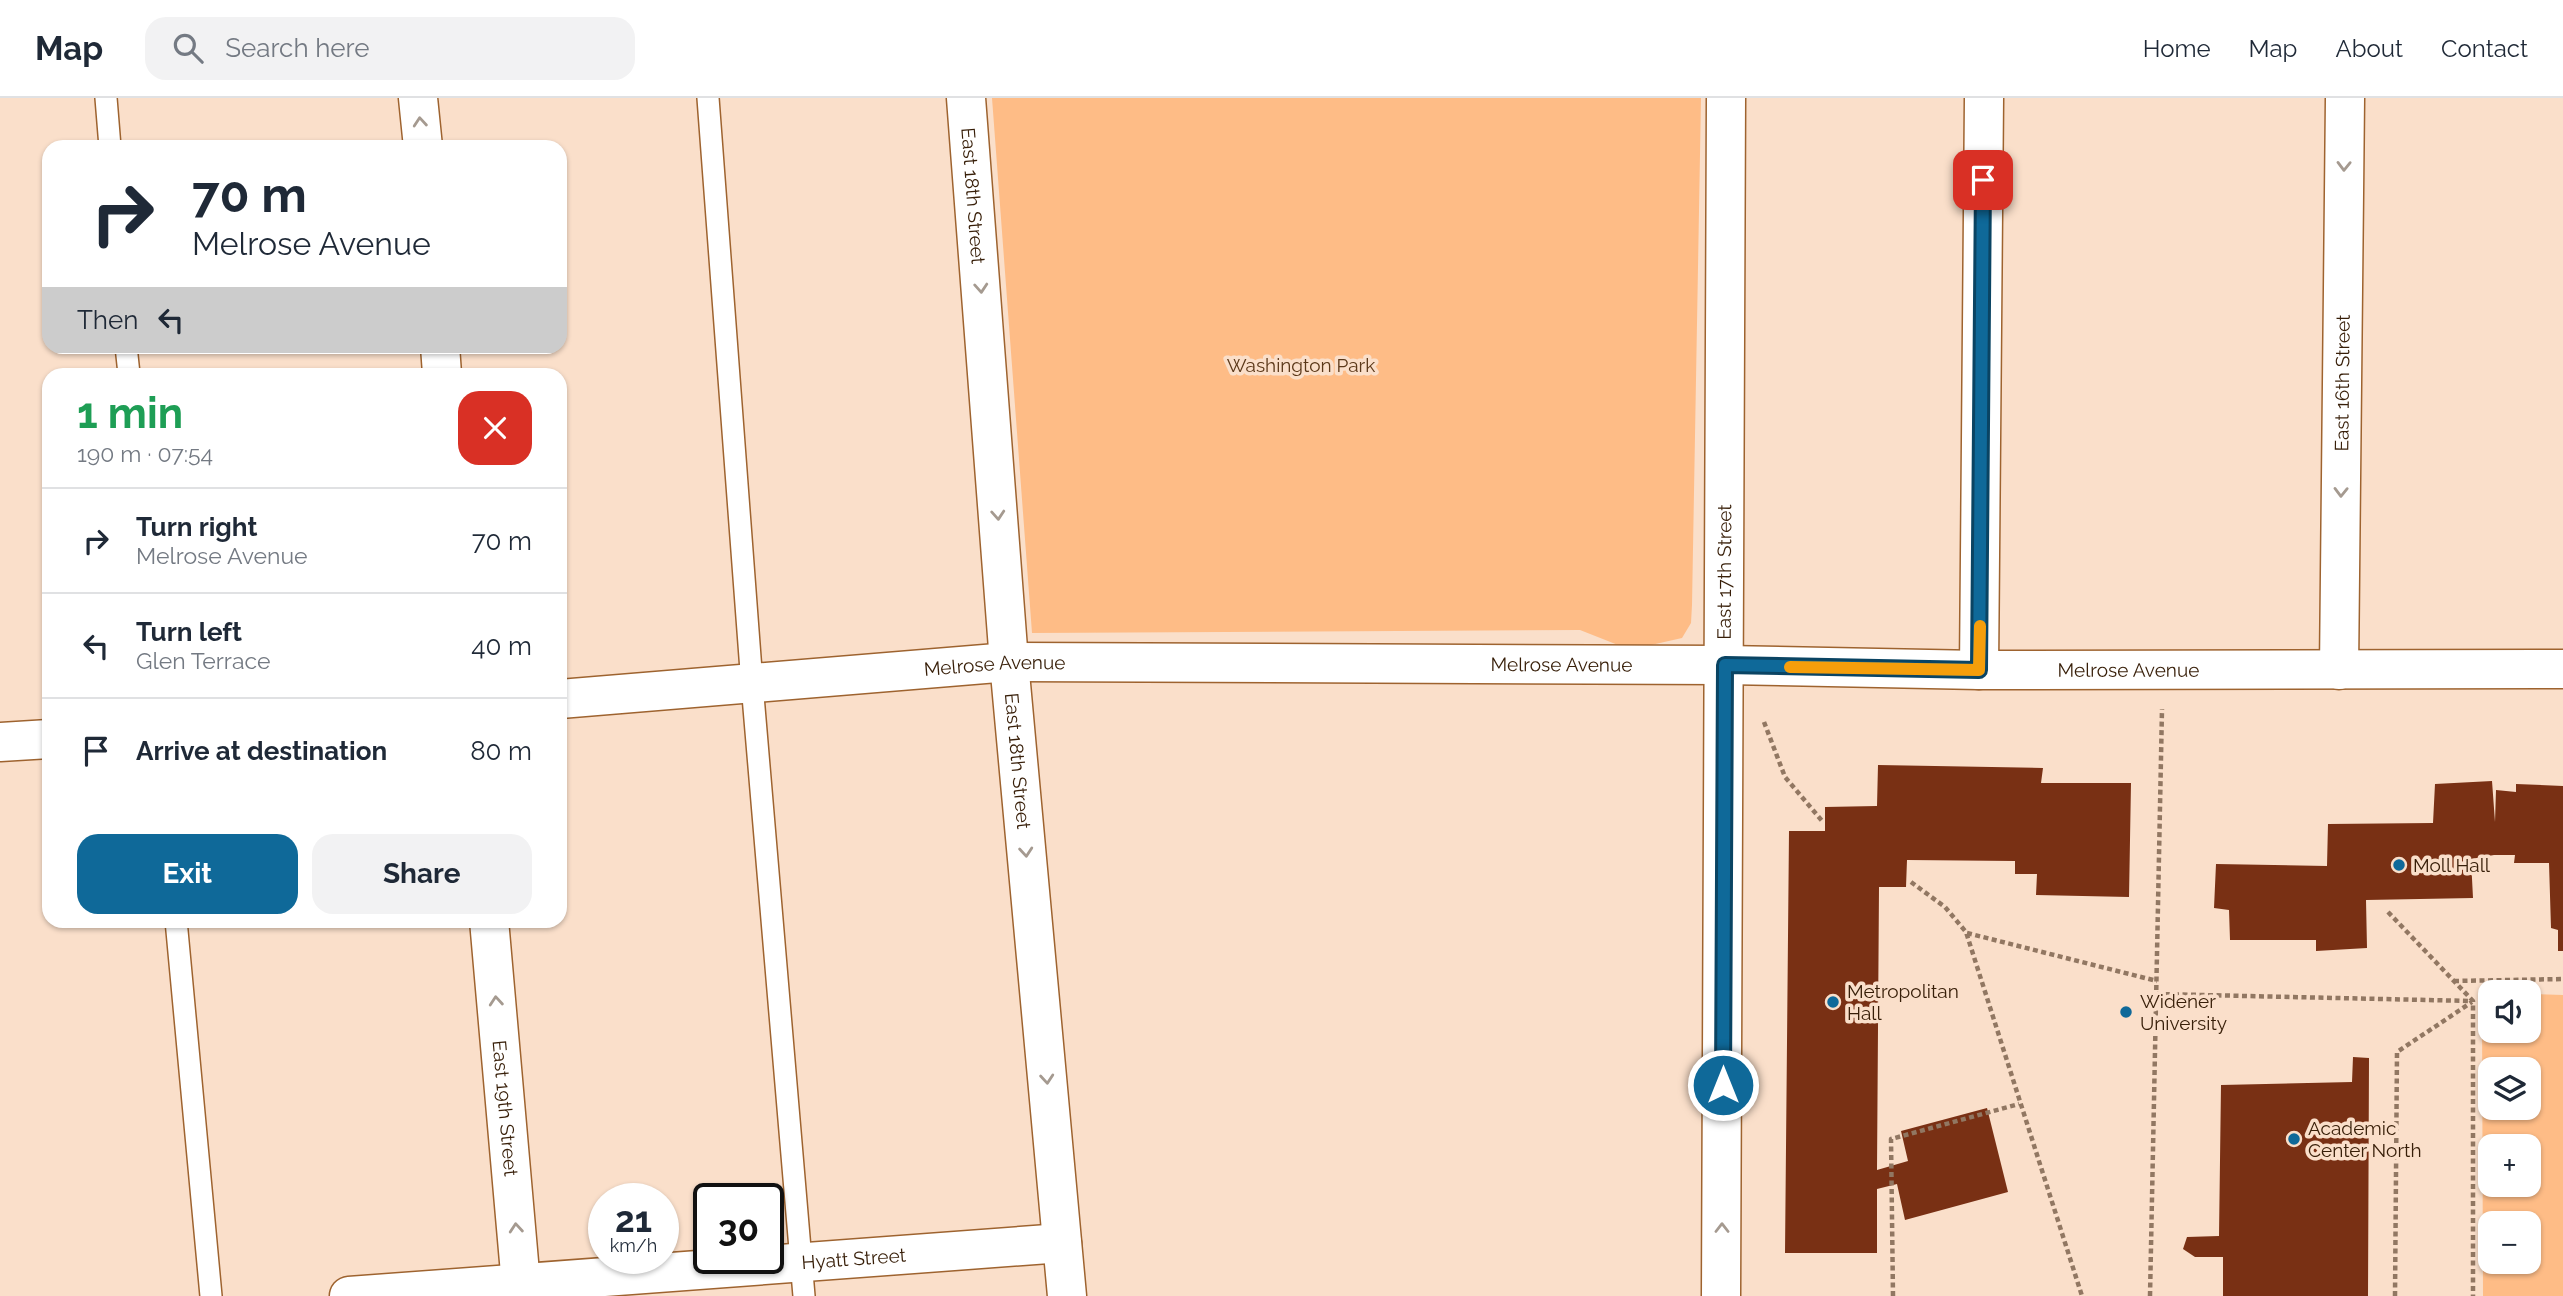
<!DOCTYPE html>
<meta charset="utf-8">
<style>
body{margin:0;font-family:Raleway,sans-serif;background:#f2f2f3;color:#1f2937;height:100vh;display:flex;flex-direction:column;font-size:26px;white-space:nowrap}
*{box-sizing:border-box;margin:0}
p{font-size:23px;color:#747a83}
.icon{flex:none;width:38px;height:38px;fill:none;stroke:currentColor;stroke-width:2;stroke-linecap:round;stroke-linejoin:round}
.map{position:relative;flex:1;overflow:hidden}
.panel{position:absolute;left:42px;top:270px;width:525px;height:560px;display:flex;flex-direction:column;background:#fff;border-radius:21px;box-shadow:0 2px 5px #0004}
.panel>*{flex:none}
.hud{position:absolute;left:42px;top:42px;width:525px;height:214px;border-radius:21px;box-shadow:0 2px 5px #0004;background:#fff;color:#1f2937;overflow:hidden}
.controls{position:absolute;left:2478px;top:882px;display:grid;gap:14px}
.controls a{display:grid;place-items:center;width:63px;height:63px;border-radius:14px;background:#fff;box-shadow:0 2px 5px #0004;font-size:35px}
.speed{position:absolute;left:588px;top:1085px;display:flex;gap:14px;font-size:35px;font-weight:700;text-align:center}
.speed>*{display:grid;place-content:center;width:91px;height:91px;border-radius:50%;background:#fff;box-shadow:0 2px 5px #0004;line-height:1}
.speed small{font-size:18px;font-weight:400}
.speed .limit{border:4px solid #111;border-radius:10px;background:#fff;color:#111}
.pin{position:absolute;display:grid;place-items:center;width:60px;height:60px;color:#fff;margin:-30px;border-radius:14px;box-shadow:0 4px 10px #0006}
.me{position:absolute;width:77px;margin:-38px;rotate:0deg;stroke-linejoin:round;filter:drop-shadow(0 0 5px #0008)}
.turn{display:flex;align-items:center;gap:24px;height:147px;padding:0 35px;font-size:32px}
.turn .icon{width:91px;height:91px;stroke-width:2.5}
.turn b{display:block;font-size:49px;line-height:60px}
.then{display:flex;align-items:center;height:66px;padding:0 35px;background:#0003;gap:14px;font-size:26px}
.round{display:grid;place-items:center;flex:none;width:74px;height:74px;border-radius:21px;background:#f2f2f3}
.overview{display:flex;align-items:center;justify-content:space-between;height:119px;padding:0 35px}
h1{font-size:42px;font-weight:700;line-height:52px;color:#1e9e55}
.action{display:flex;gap:14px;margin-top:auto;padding:14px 35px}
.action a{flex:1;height:80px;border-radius:21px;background:#0f6999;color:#fff;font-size:28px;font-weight:700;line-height:80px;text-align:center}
.action a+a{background:#f2f2f3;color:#1f2937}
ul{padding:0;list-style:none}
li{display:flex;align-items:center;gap:21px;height:105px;padding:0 35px;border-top:2px solid #e0e1e3}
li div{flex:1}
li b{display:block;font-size:26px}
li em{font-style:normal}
header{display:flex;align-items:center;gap:42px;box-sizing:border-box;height:98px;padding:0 35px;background:#fff;border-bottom:2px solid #e0e1e3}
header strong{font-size:33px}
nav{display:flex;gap:38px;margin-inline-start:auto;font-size:24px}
.search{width:490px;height:63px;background:#f2f2f3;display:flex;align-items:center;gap:18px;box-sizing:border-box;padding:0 24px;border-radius:21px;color:#747a83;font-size:26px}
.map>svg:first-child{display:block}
.green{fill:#febc86;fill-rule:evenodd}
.building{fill:#793014}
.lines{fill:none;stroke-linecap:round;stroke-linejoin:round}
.service-casing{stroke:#9e632f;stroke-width:24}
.minor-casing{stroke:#9e632f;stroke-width:41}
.path{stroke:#917762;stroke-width:4.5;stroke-dasharray:5 3.5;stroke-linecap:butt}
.service{stroke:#fff;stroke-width:21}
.minor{stroke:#fff;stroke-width:38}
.oneway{stroke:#a59a90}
.route-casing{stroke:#0a4463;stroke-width:18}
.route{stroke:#0f6999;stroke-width:12}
.slow{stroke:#f59e0b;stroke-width:12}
.poi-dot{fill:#0f6999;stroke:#fadfca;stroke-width:2.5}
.labels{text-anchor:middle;stroke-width:7;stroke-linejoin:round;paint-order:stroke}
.street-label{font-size:19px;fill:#371e08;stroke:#fadfca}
.park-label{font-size:19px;fill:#5b3819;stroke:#fadfca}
.poi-label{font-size:19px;fill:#371e08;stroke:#fadfca;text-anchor:start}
</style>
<header>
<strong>Map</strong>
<div class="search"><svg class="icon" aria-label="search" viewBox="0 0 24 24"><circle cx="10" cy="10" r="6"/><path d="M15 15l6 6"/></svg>Search here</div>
<nav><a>Home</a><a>Map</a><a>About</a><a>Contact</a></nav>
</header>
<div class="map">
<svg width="2563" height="1198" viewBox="0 0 2563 1198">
<rect width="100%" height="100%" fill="#fadfca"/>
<!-- green -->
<path class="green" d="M992,0H1701L1692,507L1691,525L1682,540L1651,547H1618L1580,532L1032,535Z
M2529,896L2563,897V1198H2483L2482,911L2490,901V933H2529ZM2490,971H2529V1010H2490ZM2490,1048H2529V1087H2490ZM2490,1125H2529V1164H2490Z"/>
<!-- building -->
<path class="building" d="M1878,667L2043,670L2041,685H2131L2129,799L2036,797L2037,776H2015V763L1907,762L1906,789H1879L1877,1072L1908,1063L1901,1033L1987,1010L2008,1094L1905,1122L1897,1086L1877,1091V1155H1785L1789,733H1825V709L1877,708Z
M2492,683L2495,724L2496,692L2516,694V686L2563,688V853H2558V832L2551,830L2549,765H2514L2515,757H2494L2471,761L2473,800L2366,802L2367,850L2316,853V842H2230L2229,812L2214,810L2216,766L2327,768L2328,726L2433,725L2435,686Z
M2353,959L2369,960L2368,1198H2223V1159H2195L2183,1151L2187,1139L2219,1138L2221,987L2352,984Z"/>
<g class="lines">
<defs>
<path id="service" d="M106,0L110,49
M708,0L752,586L804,1198
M126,248L129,276
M176,822L211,1198"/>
<g id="minor">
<path d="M418,0L423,49"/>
<path id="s1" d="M966,0L1009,564L1067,1198"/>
<path d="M440,248L442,276"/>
<path d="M1979,572L1984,0"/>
<path id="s2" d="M2339,572L2345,0"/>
<path id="s3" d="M560,601L1009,564L1725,567L1979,572L2563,571"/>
<path d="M0,644L49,641"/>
<path id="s4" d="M489,822L522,1198"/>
<path id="s5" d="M349,1198L1062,1145"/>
<path id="s6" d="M1721,1198L1726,0"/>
</g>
</defs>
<!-- service casing -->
<use href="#service" class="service-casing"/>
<!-- minor casing -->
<use href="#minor" class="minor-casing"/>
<!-- path -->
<path class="path" d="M1764,624L1785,679L1823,724
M1911,784L1945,809L1966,834L2082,1198
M2388,814L2473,903V1198
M1967,835L2157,883
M2454,883L2563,881
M2157,896L2472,903
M1893,1198L1891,1041L2019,1006
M2150,1198L2162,611
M2395,1198L2397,954L2472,904"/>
<!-- service -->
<use href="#service" class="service"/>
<!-- minor -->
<use href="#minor" class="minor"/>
</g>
<!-- one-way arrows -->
<defs><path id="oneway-chevron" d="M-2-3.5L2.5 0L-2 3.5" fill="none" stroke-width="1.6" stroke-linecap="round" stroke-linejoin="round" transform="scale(1.75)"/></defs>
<g class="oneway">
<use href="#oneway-chevron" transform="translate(420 24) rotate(-95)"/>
<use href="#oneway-chevron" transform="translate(2344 68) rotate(91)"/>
<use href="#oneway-chevron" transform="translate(981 190) rotate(86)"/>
<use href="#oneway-chevron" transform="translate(2341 394) rotate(91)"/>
<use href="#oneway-chevron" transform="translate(998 417) rotate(86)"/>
<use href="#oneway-chevron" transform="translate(1026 754) rotate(85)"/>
<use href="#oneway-chevron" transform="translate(496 903) rotate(-95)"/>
<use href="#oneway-chevron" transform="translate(1047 981) rotate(85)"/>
<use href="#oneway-chevron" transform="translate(516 1130) rotate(-95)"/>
<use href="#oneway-chevron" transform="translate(1722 1130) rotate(-90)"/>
</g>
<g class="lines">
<defs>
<path id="route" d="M1723,987L1725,567L1979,572L1983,82"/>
</defs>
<!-- route casing -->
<use href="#route" class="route-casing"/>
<!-- route -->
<use href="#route" class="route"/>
<!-- slow -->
<path class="slow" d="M1790,569L1979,572L1980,528"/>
</g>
<!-- markers -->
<g class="poi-dot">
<circle cx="2399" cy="767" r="7"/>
<circle cx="1833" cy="904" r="7"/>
<circle cx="2126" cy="914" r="7"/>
<circle cx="2294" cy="1041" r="7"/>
</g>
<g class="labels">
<!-- street labels -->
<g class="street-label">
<text dy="7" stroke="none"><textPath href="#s1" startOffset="98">East 18th Street</textPath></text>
<text dy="7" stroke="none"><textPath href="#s2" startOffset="287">East 16th Street</textPath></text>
<text dy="7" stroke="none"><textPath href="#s6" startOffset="724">East 17th Street</textPath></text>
<text dy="7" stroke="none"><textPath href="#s3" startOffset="1003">Melrose Avenue</textPath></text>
<text dy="7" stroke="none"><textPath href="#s3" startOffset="436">Melrose Avenue</textPath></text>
<text dy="7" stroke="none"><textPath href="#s3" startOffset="1570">Melrose Avenue</textPath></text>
<text dy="7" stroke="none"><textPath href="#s1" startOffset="665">East 18th Street</textPath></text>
<text dy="7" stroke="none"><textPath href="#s4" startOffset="189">East 19th Street</textPath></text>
<text dy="7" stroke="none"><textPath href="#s5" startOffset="506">Hyatt Street</textPath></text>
</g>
<!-- park labels -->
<g class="park-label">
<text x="1301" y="274">Washington Park</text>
</g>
<!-- poi labels -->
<g class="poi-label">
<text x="2413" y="774">Moll Hall</text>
<text x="1847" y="900">Metropolitan<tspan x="1847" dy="22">Hall</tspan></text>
<text x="2140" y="910">Widener<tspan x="2140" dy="22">University</tspan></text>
<text x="2308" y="1037">Academic<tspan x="2308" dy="22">Center North</tspan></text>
</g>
</g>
</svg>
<div class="controls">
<a><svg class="icon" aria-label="sound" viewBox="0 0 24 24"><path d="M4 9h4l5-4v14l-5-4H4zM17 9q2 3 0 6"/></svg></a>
<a><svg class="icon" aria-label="layers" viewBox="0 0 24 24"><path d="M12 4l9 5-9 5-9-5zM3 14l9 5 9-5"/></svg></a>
<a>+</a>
<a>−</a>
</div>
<div class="speed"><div>21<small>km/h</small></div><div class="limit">30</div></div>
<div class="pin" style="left:1983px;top:82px;background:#d93025"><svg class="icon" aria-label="arrive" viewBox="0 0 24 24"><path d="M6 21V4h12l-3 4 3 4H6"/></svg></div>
<svg class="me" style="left:1723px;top:987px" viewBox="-20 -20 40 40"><circle r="17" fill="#0f6999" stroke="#fff" stroke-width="3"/><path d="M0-11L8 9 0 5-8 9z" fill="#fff"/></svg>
<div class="hud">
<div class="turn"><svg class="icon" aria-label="right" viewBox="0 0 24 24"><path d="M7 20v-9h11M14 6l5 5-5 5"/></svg><div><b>70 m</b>Melrose Avenue</div></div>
<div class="then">Then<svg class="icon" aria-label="left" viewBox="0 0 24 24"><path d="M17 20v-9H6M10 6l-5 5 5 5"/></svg></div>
</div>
<section class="panel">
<div class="overview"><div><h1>1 min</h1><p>190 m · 07:54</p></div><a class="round" style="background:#d93025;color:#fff"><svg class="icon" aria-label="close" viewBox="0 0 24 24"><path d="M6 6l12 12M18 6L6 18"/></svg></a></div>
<ul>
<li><svg class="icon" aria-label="right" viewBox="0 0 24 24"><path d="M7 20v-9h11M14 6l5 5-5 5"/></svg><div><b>Turn right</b><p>Melrose Avenue</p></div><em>70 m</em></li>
<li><svg class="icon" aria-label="left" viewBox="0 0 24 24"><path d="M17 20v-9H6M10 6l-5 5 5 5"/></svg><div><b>Turn left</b><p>Glen Terrace</p></div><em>40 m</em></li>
<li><svg class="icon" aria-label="arrive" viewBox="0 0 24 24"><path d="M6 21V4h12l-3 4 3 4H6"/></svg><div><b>Arrive at destination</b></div><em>80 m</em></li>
</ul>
<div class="action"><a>Exit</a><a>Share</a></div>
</section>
</div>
